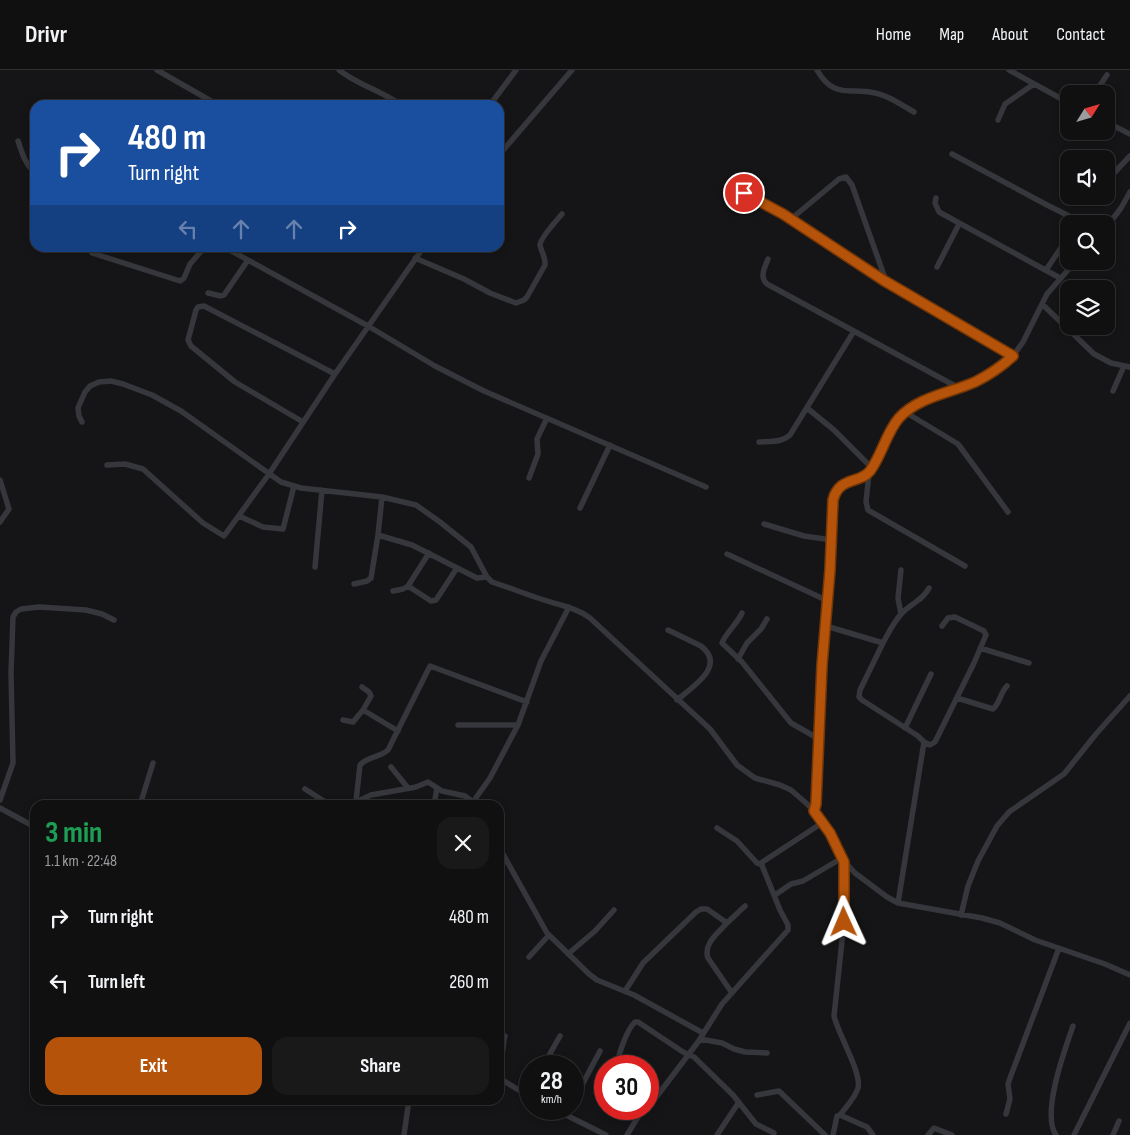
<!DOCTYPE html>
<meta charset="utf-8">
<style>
body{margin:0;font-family:"Sofia Sans Condensed",sans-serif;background:#19191a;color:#f1f3f6;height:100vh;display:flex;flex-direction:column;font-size:19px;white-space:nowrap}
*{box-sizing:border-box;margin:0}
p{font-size:16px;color:#9c9d9f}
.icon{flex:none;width:28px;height:28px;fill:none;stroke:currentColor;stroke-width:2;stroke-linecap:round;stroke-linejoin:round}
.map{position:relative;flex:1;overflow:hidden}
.sheet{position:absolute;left:30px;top:730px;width:474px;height:305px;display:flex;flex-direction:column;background:#101011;border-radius:15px;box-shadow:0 2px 8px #0003,0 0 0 1px #303031}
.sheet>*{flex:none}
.banner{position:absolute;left:30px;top:30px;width:474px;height:152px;border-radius:15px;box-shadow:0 2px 8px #0003,0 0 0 1px #303031;background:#1a4fa0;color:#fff;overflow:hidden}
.needle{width:32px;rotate:53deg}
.tools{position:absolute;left:1060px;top:15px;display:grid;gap:10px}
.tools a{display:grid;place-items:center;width:55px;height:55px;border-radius:10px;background:#101011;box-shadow:0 2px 8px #0003,0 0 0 1px #303031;font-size:25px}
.speed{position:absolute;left:519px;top:985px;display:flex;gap:10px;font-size:25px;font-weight:700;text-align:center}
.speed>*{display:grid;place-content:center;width:65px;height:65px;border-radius:50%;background:#101011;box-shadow:0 2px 8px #0003,0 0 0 1px #303031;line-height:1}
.speed small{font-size:12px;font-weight:400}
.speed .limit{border:8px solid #d22;background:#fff;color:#111}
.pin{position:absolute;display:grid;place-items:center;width:42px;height:42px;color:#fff;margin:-21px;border:2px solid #fff;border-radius:50%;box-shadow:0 1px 5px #0007}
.me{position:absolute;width:55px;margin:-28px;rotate:359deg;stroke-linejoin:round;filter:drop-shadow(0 0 4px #0008)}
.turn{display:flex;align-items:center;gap:18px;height:105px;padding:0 15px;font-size:22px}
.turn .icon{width:65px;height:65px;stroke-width:2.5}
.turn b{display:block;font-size:35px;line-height:42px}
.lanes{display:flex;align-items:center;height:48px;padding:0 15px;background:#0003;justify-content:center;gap:25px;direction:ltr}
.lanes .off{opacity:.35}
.round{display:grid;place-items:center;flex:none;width:52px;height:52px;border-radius:15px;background:#19191a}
.headline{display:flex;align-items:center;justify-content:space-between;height:85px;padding:0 15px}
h1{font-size:30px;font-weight:700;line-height:38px;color:#1e9e55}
.primary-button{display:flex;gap:10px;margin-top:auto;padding:10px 15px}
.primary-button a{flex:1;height:58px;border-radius:15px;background:#b45309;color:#fff;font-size:20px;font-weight:700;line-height:58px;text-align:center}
.primary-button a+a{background:#19191a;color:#f1f3f6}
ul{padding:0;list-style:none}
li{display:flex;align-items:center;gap:15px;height:65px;padding:0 15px}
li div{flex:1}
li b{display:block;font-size:19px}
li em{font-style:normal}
header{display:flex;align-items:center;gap:30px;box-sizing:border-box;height:70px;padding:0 25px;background:#101011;border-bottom:1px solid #303031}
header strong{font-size:24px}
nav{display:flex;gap:28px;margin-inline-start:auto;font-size:18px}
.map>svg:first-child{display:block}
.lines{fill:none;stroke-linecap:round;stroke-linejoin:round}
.minor{stroke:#36373c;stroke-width:5.5}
.route-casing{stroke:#753606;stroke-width:12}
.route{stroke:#b45309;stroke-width:9}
</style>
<header>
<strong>Drivr</strong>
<nav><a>Home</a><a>Map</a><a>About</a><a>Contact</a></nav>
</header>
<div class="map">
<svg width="1130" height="1065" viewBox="0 0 1130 1065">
<rect width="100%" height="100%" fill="#151517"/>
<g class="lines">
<!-- minor -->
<path class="minor" d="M157,0L218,35
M339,0C358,15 382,21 401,35
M817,0C835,31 851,16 879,24C891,27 903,36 914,42
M1009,0L1069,33
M1094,24L1107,5
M490,35L516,0
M998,50L1005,34L1034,14
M1106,52L1130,64
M18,71C22,82 25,95 35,102
M952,84L1047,135L1085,154
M499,85L572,0
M1106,97L1115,102L1130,86
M744,123L783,144L883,210L1013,286
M936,128L935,133L939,142L1060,208
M791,149L839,109L846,107L852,115L886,211
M1106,158L1121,138L1130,122
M226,178L368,256L435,296L484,321L706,417
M92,183L180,211L184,208L190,194L204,178
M415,188L464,209L490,223L516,233L524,230L527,227L545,195C546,187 541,182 540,175C540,168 557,150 562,144
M768,189C765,197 759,207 767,214L959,318
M937,197L959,154
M1046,200L1069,166
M208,223L221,226L224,225L248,190
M1042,234L1094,284L1111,293L1130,297
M1113,321L1124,296
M807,338L834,360L872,398
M905,342L958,374L1008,442
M82,352L79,346L78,338L81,331L85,322L90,316L99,312L111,311L123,314L152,325L181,341L281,412L301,418L382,427L416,435L440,452L471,477L487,507L492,512C508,517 525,524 541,529C558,535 575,537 590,548L710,659L737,695L755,708L780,715L791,720L806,733L814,741L830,763L845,792L855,803L887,827L898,833L982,848L1000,853L1035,870L1105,894L1130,905
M303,352L235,312L191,276L188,270L196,240L198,237L204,236L335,304
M759,372C770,371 781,373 790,365L854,261
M107,395L125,394L143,399L203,453L224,466L269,404L335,304L423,178
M869,403L866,432L868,440L965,496
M529,408L538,384L537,369L547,348
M0,410L9,439L0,452
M382,427L378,465L412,475L477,508L487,507
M580,438L610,375
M239,446L263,457L283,459L294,416
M764,454L804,466L832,470
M727,484L828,531
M315,497L322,420
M901,500L898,528L901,544
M354,514L367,511L371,508L378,465
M408,516L431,531L436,530L457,498
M393,521L403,519L408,516L429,483
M742,543C737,554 725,564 722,573L742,592L791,653L819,669
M826,556L883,573L860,620L859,627L862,630L918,666L924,672L898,833
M668,560L701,576C727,596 692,617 677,630
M883,573C889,562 894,551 903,542C912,533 923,530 929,518
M980,578L1029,593
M738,589L747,573L761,559L767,549
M362,617L369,622L371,626L363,640
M957,628L993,639C1000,633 1000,623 1007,616
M343,650L353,652L363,640L398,661
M458,655H518
M905,658L931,604
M924,672L930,675L935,672L974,593L986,565L984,561L955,547L948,548L942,556
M391,697L408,718
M305,719L330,735
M0,730L13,693L11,603L13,547L16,542L21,539L39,537L86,540L102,544L114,550
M356,731L360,695C368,686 379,688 388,680L430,596L527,632
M140,735L153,693
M350,735L371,725L416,717L428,712L442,721L465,726L473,732
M434,735L437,718
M475,735L473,732L490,708L518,655L541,591L569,537
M0,738L35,757
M814,741L816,734L822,595L832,470L833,430L835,423L842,416L869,403L896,352L905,342L927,330L975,312L990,304L1013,286L1023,272L1047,224L1076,191
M717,758L737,771L757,793L762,795
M499,777L547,863L589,904L597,910L634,925L703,963
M775,825L791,814L803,811L842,788
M961,845L968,816L978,791L997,756L1009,742L1064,704L1096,664L1130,626
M727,853L745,836
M568,884L595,861L614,840
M529,887L549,865
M625,921L643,893L696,842L701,839H707L727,853C718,863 703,874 708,888L732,923
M700,969L722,973L734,979L745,982L767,983
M499,990C505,982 502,975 505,966
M543,996L560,966
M617,996C618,985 627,959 635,952H638L683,982L694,987L733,1025L756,1054L774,1063
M499,1008L530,1027
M523,1024L530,1015
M757,1025L779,1021L825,1065
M572,1034L600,981
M648,1038L698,972L722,934L788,860V855L780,840L761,793L822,753
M554,1039L606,1065
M1006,1044L1010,1029L1008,1014L1010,1008L1059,878
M840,1045C846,1037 855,1028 858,1018C862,1003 838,964 834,946L844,852L845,792
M404,1065L409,1030
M627,1065L638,1047L646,1039
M717,1065L739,1032
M833,1065L837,1046L840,1045L867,1057L873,1065
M928,1065L934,1058L952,1065
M1056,1065C1041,1044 1065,979 1073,956
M1074,1065L1130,953
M1113,1065L1119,1051"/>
</g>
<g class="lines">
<defs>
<path id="route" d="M744,123L783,144L883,210L1013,286C1001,297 989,305 975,312C950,323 918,327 899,348C886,363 882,385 870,401C860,414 839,406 833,430L830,500L822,595L816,734L814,741L830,763L844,792V852"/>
</defs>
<!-- route casing -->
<use href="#route" class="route-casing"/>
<!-- route -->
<use href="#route" class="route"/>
</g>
</svg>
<div class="tools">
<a><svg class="needle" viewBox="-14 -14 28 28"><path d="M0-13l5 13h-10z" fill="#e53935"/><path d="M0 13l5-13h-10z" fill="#9c9d9f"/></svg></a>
<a><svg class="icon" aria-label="sound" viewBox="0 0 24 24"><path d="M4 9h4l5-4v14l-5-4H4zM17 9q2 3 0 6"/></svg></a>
<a><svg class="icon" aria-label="search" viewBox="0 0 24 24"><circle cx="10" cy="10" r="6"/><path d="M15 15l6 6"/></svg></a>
<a><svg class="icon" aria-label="layers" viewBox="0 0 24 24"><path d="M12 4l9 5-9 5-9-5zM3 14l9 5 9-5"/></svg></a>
</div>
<div class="speed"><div>28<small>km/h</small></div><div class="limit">30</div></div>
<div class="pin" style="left:744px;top:123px;background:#d93025"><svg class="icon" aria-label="arrive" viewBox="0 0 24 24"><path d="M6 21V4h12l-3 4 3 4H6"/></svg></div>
<svg class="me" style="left:844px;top:852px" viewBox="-20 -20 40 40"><path d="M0-17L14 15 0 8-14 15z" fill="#b45309" stroke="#fff" stroke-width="4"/></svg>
<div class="banner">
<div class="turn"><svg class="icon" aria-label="right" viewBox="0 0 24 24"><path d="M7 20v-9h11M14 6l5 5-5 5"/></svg><div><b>480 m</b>Turn right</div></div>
<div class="lanes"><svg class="icon off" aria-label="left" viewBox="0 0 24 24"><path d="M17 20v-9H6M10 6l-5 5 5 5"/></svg><svg class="icon off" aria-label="ahead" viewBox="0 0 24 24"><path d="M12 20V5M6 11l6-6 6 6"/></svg><svg class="icon off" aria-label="ahead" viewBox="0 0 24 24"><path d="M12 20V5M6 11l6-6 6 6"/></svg><svg class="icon" aria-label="right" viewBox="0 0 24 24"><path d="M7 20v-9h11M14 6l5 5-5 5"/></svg></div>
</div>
<section class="sheet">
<div class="headline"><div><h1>3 min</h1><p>1.1 km · 22:48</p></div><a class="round"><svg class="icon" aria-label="close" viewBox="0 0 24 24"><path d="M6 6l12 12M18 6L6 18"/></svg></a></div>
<ul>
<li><svg class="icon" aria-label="right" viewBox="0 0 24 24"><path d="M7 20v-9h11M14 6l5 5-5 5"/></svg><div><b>Turn right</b></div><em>480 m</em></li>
<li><svg class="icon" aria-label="left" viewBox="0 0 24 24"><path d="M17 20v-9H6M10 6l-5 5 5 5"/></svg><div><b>Turn left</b></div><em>260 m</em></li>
</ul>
<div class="primary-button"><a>Exit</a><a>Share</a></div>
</section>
</div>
